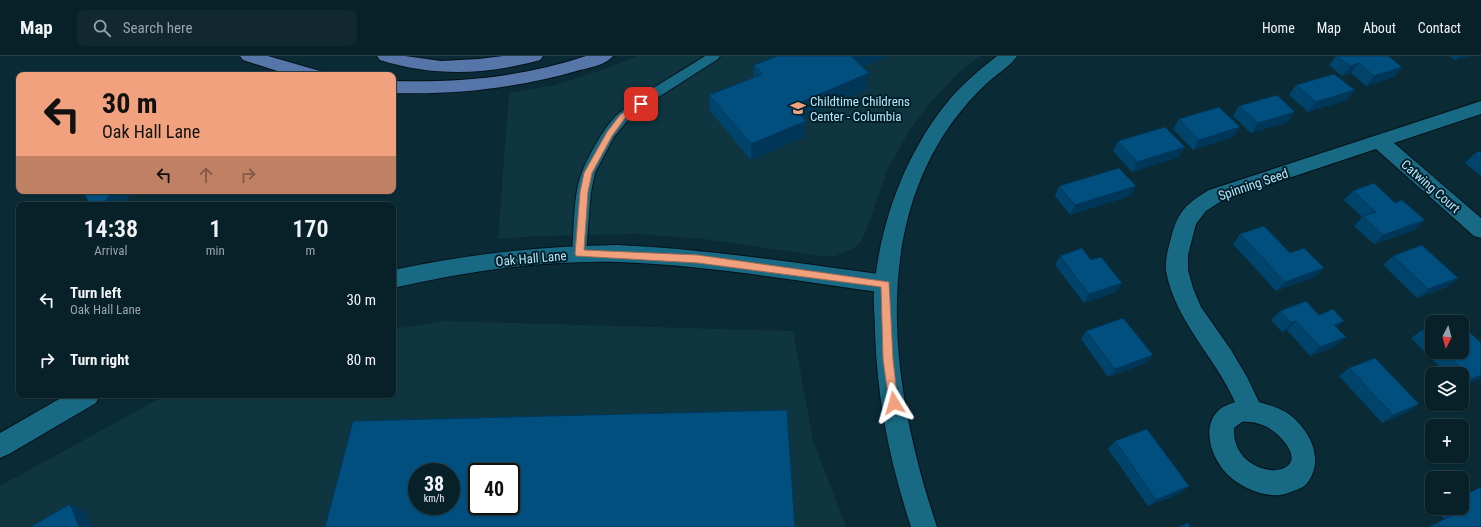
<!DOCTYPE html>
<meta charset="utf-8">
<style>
body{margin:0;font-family:"Roboto Condensed",sans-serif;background:#112830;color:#f1f3f6;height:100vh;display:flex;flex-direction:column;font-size:15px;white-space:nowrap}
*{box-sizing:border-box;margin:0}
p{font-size:13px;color:#98a3a8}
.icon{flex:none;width:22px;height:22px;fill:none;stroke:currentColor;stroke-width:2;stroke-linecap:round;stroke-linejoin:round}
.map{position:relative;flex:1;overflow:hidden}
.drawer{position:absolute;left:16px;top:146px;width:380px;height:196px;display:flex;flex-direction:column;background:#082028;border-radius:8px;box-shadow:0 1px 3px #0004,0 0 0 1px #293e45}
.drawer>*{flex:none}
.top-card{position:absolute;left:16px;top:16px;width:380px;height:122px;border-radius:8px;box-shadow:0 1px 3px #0004,0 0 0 1px #293e45;background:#f1a17d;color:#111;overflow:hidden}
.needle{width:26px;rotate:186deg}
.controls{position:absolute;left:1425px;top:259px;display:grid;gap:8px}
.controls a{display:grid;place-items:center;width:44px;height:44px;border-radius:8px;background:#082028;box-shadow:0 1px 3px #0004,0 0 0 1px #293e45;font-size:20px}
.speed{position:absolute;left:408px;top:407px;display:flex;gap:8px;font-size:20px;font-weight:700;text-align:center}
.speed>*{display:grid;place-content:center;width:52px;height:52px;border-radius:50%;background:#082028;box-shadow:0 1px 3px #0004,0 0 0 1px #293e45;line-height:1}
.speed small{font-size:10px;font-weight:400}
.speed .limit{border:2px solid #111;border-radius:6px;background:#fff;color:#111}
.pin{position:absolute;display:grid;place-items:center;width:34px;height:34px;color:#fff;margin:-17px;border-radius:8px;box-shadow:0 2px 6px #0006}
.me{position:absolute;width:44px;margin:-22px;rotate:352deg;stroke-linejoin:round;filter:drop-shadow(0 0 3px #0008)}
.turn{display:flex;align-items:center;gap:14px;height:84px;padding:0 20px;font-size:18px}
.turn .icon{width:52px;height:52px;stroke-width:2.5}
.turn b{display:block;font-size:28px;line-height:34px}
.lanes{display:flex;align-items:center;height:38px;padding:0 20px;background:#0003;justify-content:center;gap:20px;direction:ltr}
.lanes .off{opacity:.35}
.eta{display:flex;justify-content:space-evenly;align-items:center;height:68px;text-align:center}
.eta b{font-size:24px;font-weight:600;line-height:28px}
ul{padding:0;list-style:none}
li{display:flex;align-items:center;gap:12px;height:60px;padding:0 20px}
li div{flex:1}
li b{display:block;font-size:15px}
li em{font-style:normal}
header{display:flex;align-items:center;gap:24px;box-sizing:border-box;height:56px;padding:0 20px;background:#082028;border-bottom:1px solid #293e45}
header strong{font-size:19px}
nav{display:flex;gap:22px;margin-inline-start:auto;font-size:14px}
.search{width:280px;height:36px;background:#112830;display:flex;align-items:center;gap:10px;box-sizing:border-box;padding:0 14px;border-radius:8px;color:#98a3a8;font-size:15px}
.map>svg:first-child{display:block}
.built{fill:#0f3541;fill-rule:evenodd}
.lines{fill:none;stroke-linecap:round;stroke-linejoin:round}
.service-casing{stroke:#051116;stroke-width:2}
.minor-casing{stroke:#051116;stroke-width:2}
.tertiary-casing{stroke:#051116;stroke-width:2}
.primary-casing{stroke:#051116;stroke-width:2}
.service{fill:#186983;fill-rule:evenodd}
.minor{fill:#186983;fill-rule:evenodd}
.tertiary{fill:#186983;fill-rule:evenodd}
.primary{fill:#5675a9;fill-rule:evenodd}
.wall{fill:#00446c}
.shaded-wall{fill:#003758}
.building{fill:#004f7e;stroke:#003758;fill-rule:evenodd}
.route{fill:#f1a17d;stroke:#9d6951}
.labels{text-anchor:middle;stroke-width:4;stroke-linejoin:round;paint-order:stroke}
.poi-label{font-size:13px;fill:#b8e5f7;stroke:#01202b;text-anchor:start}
.street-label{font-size:13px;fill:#b8e5f7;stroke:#01202b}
</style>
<header>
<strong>Map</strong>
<div class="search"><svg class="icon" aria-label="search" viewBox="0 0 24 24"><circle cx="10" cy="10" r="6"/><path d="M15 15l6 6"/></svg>Search here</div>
<nav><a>Home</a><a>Map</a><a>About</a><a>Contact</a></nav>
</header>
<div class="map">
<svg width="1481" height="471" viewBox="0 0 1481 471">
<rect width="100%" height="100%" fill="#0a2a35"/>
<!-- built -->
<path class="built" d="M637,0H980L959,16L932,45L909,75L887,115L866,175L861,185L853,193L836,200H820L704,183L637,178L541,180L498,183L509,37L555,29L602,14Z
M444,265L793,275L813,384L846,471H0V430L166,339H393V273ZM417,416H451V450H417ZM477,416H511V450H477Z"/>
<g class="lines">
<defs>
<path id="service" d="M705,0H720L718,3L654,44L628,64L614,81L595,117L591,136L586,198L584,202L579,204L574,202L572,198C574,175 573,137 582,116C589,99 605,69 619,57C645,35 677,18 705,0Z"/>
<path id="minor" d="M1481,45V58L1394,87L1481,162V182L1474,180L1376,93L1223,144L1206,155L1196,168L1188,199V214L1193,232L1201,251L1231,294L1247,321L1259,346C1269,349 1281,352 1290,359C1307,372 1322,397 1312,419C1310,424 1307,428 1303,431C1296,434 1288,438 1280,439C1263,441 1240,431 1228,419C1212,404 1200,371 1219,354C1223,350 1230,348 1235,346C1215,301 1175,265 1166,215C1165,204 1168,193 1171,182C1178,155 1186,148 1209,134ZM1242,366C1256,365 1268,370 1278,379C1326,425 1231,429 1234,372Z
M617,189C708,193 796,207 886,219L894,222L897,228L894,234L886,237C797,225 708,209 618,206C542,204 467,215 393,232V214C469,198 539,190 617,189Z
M66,339H100L96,347L9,398L0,402V377Z"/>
<path id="tertiary" d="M997,0H1017C1010,11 995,19 986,28C970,43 957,59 945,77C869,193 896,348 937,471H911C890,407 877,343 875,276C875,262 873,247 874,234C880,166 906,95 950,43C964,27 980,13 997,0Z"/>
<path id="primary" d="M240,0H268L320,15L323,19H290L243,4Z
M377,0H405L441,5L479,3L503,0H543L540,4C486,19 434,21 380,4Z
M586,0H613C607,8 590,12 580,14C518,32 457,39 393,37V25C458,27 524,21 586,0Z"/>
</defs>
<!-- service casing -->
<use href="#service" class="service-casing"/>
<!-- minor casing -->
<use href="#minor" class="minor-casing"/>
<!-- tertiary casing -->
<use href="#tertiary" class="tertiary-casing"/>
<!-- primary casing -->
<use href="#primary" class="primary-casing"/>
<!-- service -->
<use href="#service" class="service"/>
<!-- minor -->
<use href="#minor" class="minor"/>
<!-- tertiary -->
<use href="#tertiary" class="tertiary"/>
<!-- primary -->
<use href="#primary" class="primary"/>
</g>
<!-- wall -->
<path class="wall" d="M777,0H888L862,11L869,17L866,34L803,61L806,65L804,81L751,104L710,55L709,39L754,21V9Z
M1336,0H1388L1402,11L1394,21L1366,30L1351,17L1342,20L1329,9Z
M1449,0H1470L1455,4Z
M1296,29L1347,44L1308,56L1289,39Z
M1239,50L1288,66L1251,77L1233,60Z
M1179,63L1233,81L1193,94L1173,73Z
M1118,85L1179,101L1132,116L1113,95Z
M1481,95V120L1465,107L1475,97Z
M1059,130H1136L1130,140L1070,159L1055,140Z
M1353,135L1395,147L1425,164L1415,174L1374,188L1354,170L1362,161L1344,144Z
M1240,178L1290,197L1324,212L1315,221L1276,235L1233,188Z
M1060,200L1116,236L1084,247L1055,209Z
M1393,200L1458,222L1447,231L1417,242L1383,209Z
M1280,255L1319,259L1337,272L1336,290L1310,300L1287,274L1282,276L1271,264Z
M1432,270V296H1462L1481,287V322L1462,330V318H1447L1411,282L1422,274Z
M1086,275L1146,307L1108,321L1081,283Z
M1349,312L1419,348L1407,356L1382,367L1339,320Z
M1115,385L1189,430L1181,437L1148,450L1108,393Z
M1437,452H1462L1481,471H1429L1444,463L1435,453Z"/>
<!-- shaded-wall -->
<path class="shaded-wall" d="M851,0H888L849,16Z
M1459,0H1470L1455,4Z
M1359,7L1351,17L1342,20L1350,10Z
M1402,11L1394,21L1366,30L1374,20Z
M869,17L866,34L791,66L792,50Z
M1355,34L1347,44L1308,56L1316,46Z
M1295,56L1288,66L1251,77L1258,67Z
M806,65L804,81L751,104V88Z
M1240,71L1233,81L1193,94L1199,84Z
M1185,91L1179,101L1132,116L1137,106Z
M1136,130L1130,140L1070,159L1075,149Z
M112,135H133L124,149H103Z
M1425,164L1415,174L1374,188L1383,179Z
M1324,212L1315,221L1276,235L1285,226Z
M1458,222L1447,231L1417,242L1428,233Z
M1122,227L1116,236L1084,247L1089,238Z
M1296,265L1287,274L1282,276L1291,267Z
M1344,265L1335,273L1334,269Z
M1346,281L1336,290L1310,300L1320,291Z
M1153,299L1146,307L1108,321L1115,313Z
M1481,319V322L1462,330L1472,323Z
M1419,348L1407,356L1382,367L1393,359Z
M1189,430L1181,437L1148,450L1156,444Z
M70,448L87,457L92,471H79Z"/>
<!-- building -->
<path class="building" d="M777,0H851L869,17L792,50L806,65L751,88L709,39L763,18L754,9Z
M1337,0H1388L1402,11L1374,20L1359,7L1350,10Z
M1334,18L1355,34L1316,46L1296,29Z
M1277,39L1295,56L1258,67L1239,50Z
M1219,51L1240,71L1199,84L1179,63Z
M1165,71L1185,91L1137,106L1118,85Z
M1481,95V102L1475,97Z
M1119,112L1136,130L1075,149L1059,130Z
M1374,127L1395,147L1402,144L1425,164L1383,179L1363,160L1376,156L1353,135Z
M83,135H112L103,149H90Z
M1264,170L1290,197L1304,192L1324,212L1285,226L1240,178Z
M1422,189L1458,222L1428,233L1393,200Z
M1082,192L1091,204L1101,201L1122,227L1089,238L1060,200Z
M1306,245L1319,259L1333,253L1344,265L1334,269L1346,281L1320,291L1296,265L1291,267L1280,255Z
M1454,261L1459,266H1441Z
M1123,262L1153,299L1115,313L1086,275Z
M1462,269L1481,287V319L1472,323L1445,296H1462Z
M1432,270V283L1422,274Z
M1375,302L1419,348L1393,359L1349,312Z
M787,354L795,471H325L353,365ZM417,416H451V450H417ZM477,416H511V450H477Z
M1147,373L1189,430L1156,444L1115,385Z
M1481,431V471H1441L1437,467L1457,457L1453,452H1462V440Z
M70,448L79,471H30Z
M1188,467L1190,471H1179Z"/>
<!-- route -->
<path class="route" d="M641,45L643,46V49L625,62L612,80L592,117L588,136L584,194L698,199L889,226L893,303L898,347L897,350L894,352L890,350L889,347L883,303L881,231L698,207L576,200L575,198L580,136L584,117L607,76L620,59Z"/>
<!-- icons -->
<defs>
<symbol id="school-bare" viewBox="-9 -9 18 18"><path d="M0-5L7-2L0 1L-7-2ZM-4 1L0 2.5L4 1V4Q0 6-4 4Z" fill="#f1a17d" stroke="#01202b" stroke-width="2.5" paint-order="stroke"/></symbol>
</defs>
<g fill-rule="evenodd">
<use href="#school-bare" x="787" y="41" width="22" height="22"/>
</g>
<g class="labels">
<!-- poi labels -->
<g class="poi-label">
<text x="810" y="50">Childtime Childrens<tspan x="810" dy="15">Center - Columbia</tspan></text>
</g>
<!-- street labels -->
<g class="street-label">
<text transform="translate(1253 128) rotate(-19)" y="5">Spinning Seed</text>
<text transform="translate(1431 130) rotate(41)" y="5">Catwing Court</text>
<text transform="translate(531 202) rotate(-5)" y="5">Oak Hall Lane</text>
</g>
</g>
</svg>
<div class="controls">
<a><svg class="needle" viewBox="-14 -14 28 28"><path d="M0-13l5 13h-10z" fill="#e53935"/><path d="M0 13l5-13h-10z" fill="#98a3a8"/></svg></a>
<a><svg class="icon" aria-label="layers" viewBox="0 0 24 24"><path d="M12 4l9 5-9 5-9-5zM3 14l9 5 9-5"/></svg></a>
<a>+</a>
<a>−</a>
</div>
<div class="speed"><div>38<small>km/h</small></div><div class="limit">40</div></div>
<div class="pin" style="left:641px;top:48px;background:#d93025"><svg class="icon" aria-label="arrive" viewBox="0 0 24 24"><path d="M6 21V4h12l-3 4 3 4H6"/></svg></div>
<svg class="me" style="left:894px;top:347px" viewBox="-20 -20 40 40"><path d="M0-17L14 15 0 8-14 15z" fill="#f1a17d" stroke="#fff" stroke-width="4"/></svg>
<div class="top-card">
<div class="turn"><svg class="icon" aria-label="left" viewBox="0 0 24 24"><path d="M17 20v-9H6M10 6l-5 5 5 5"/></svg><div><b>30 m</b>Oak Hall Lane</div></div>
<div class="lanes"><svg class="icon" aria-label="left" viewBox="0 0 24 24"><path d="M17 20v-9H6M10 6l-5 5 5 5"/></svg><svg class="icon off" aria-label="ahead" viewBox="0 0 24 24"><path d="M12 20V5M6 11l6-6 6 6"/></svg><svg class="icon off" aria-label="right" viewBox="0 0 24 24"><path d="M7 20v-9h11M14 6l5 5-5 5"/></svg></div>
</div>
<section class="drawer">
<div class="eta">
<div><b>14:38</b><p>Arrival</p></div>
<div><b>1</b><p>min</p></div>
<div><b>170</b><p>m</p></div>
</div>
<ul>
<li><svg class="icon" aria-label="left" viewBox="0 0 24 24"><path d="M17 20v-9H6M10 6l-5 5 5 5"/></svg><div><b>Turn left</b><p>Oak Hall Lane</p></div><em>30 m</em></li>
<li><svg class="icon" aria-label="right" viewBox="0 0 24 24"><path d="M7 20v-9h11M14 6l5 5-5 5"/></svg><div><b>Turn right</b></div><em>80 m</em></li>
</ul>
</section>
</div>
